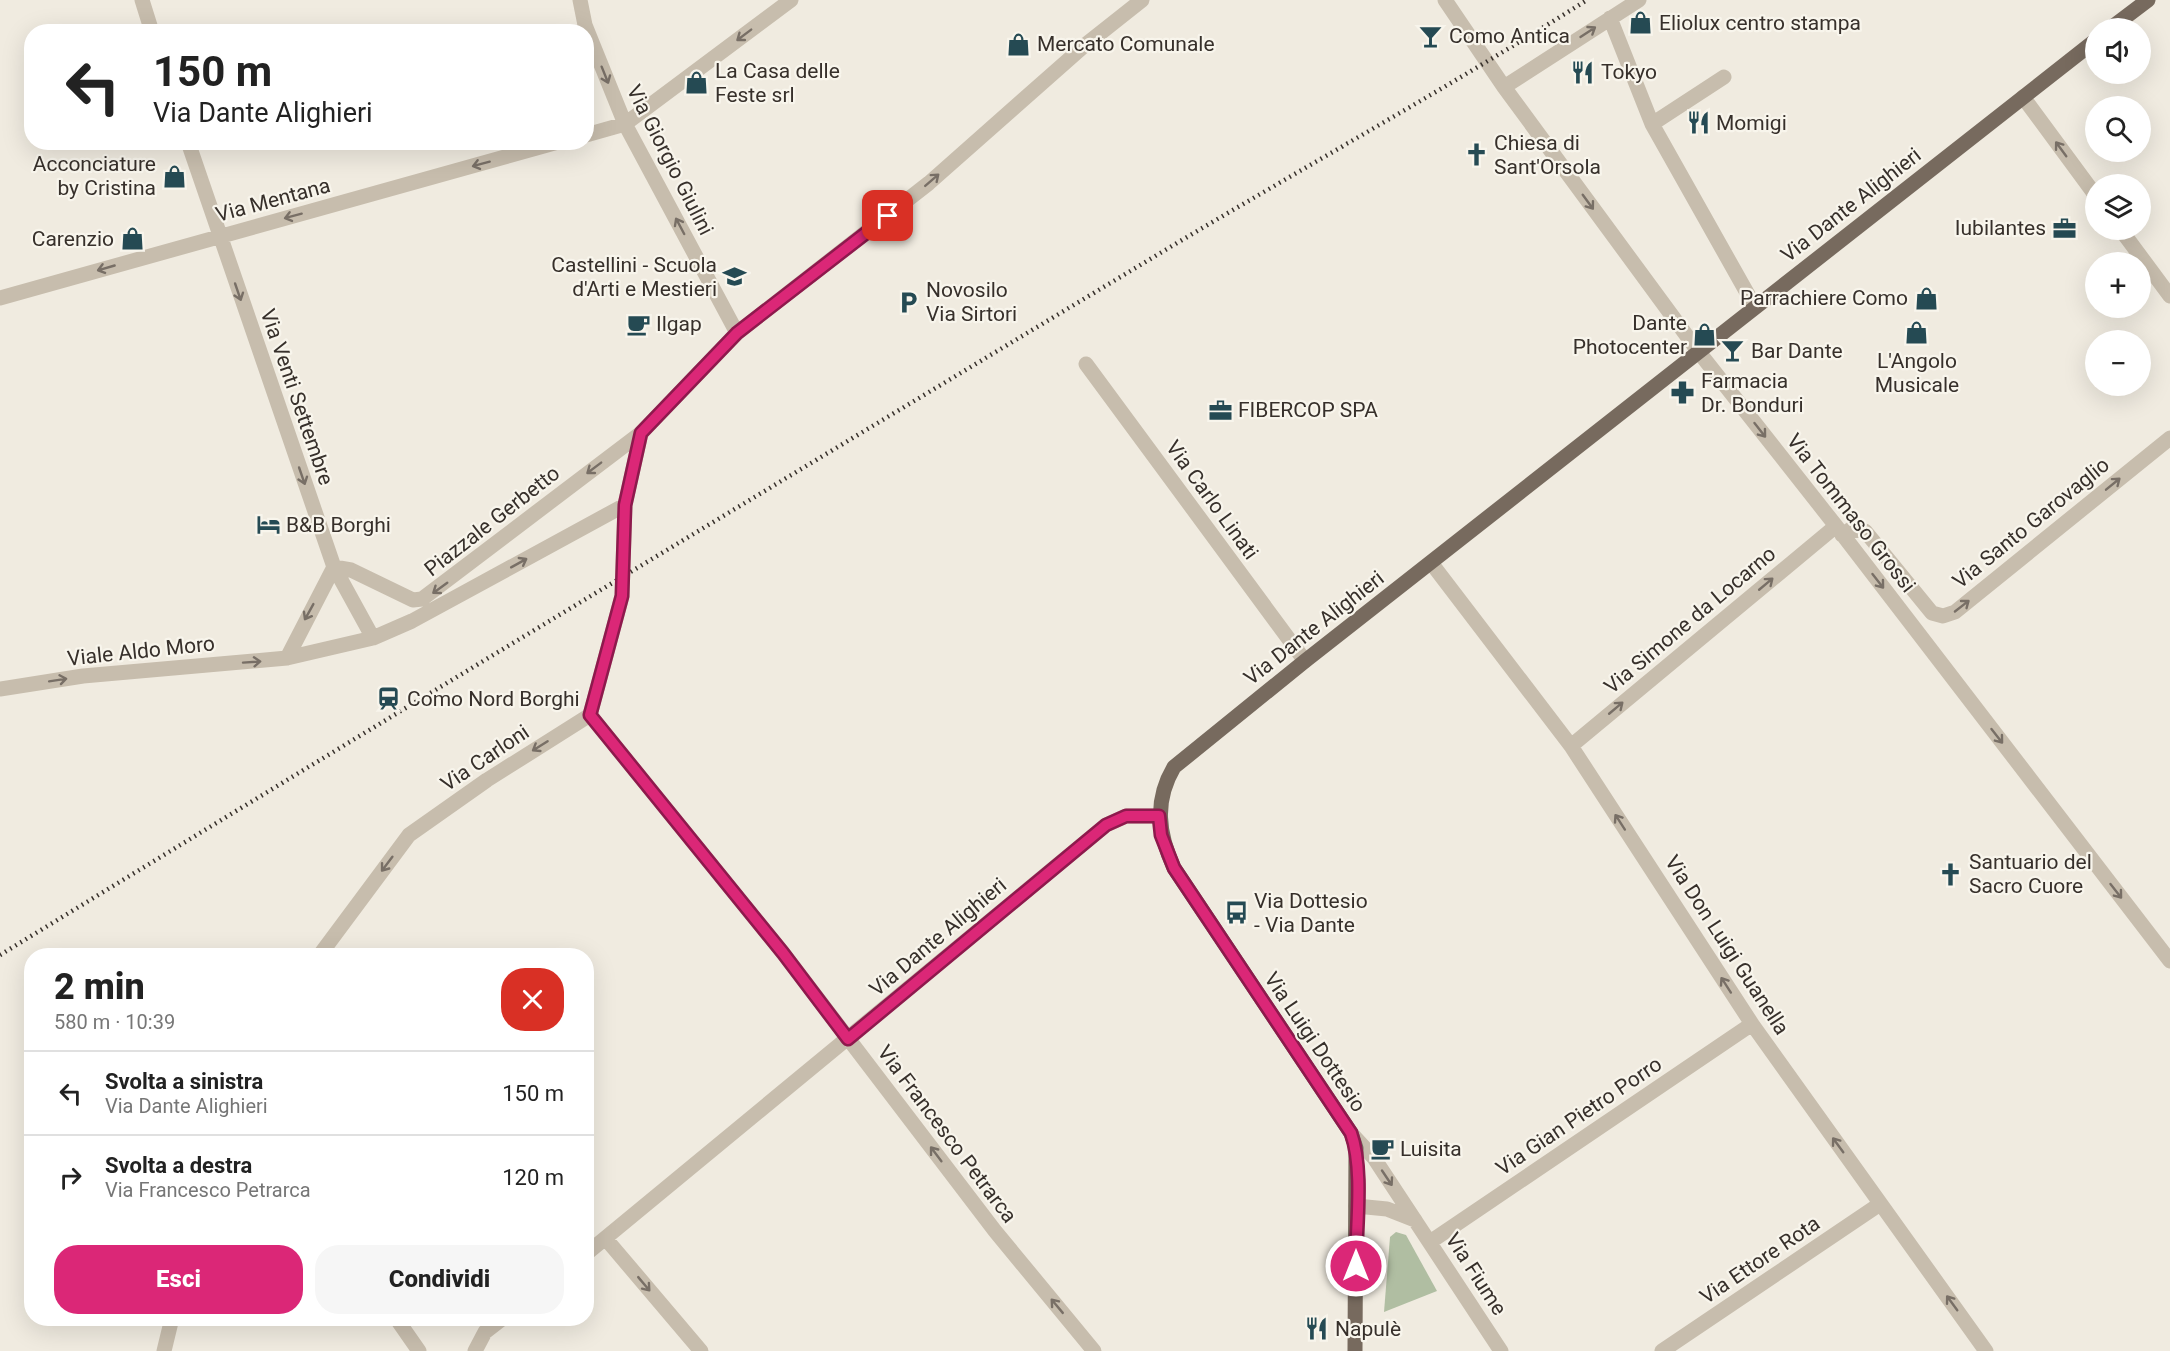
<!DOCTYPE html>
<html lang="it">
<meta charset="utf-8">
<style>
body{margin:0;font-family:Roboto,sans-serif;background:#f6f6f6;color:#222;height:100vh;display:flex;flex-direction:column;font-size:22px;white-space:nowrap}
*{box-sizing:border-box;margin:0}
p{font-size:20px;color:#767676}
.icon{flex:none;width:33px;height:33px;fill:none;stroke:currentColor;stroke-width:2;stroke-linecap:round;stroke-linejoin:round}
.map{position:relative;flex:1;overflow:hidden}
.panel{position:absolute;left:24px;top:948px;width:570px;height:378px;display:flex;flex-direction:column;background:#fff;border-radius:24px;box-shadow:0 6px 24px #0002}
.panel>*{flex:none}
.top-card{position:absolute;left:24px;top:24px;width:570px;height:126px;border-radius:24px;box-shadow:0 6px 24px #0002;background:#fff;color:#222;overflow:hidden}
.tools{position:absolute;left:2085px;top:18px;display:grid;gap:12px}
.tools a{display:grid;place-items:center;width:66px;height:66px;border-radius:50%;background:#fff;box-shadow:0 6px 24px #0002;font-size:30px}
.pin{position:absolute;display:grid;place-items:center;width:51px;height:51px;color:#fff;margin:-26px;border-radius:12px;box-shadow:0 3px 9px #0006}
.me{position:absolute;width:66px;margin:-33px;rotate:0deg;stroke-linejoin:round;filter:drop-shadow(0 0 4px #0008)}
.turn{display:flex;align-items:center;gap:21px;height:126px;padding:0 30px;font-size:27px}
.turn .icon{width:78px;height:78px;stroke-width:2.5}
.turn b{display:block;font-size:42px;line-height:51px}
.round{display:grid;place-items:center;flex:none;width:63px;height:63px;border-radius:24px;background:#f6f6f6}
.overview{display:flex;align-items:center;justify-content:space-between;height:102px;padding:0 30px}
h1{font-size:36px;font-weight:800;line-height:45px}
.cta{display:flex;gap:12px;margin-top:auto;padding:12px 30px}
.cta a{flex:1;height:69px;border-radius:24px;background:#db2777;color:#fff;font-size:24px;font-weight:800;line-height:69px;text-align:center}
.cta a+a{background:#f6f6f6;color:#222}
ul{padding:0;list-style:none}
li{display:flex;align-items:center;gap:18px;height:84px;padding:0 30px;border-top:2px solid #e0e0e0}
li div{flex:1}
li b{display:block;font-size:22px}
li em{font-style:normal}
.map>svg:first-child{display:block}
.green{fill:#b0bea2}
.lines{fill:none;stroke-linecap:round;stroke-linejoin:round}
.minor{stroke:#c7bdad;stroke-width:15}
.major{stroke:#776a5e;stroke-width:15}
.rail{stroke:#37302b;stroke-width:4.5;stroke-dasharray:1.5 4.5;stroke-linecap:butt}
.oneway{stroke:#786f66}
.route-casing{stroke:#8e194d;stroke-width:15}
.route{stroke:#db2777;stroke-width:10}
.labels{text-anchor:middle;stroke-width:4.5;stroke-linejoin:round;paint-order:stroke}
.poi-label{font-size:21px;fill:#37302b;stroke:#f8f5ec;text-anchor:start}
.street-label{font-size:21px;fill:#37302b;stroke:#f8f5ec}
</style>
<div class="map">
<svg width="2170" height="1351" viewBox="0 0 2170 1351">
<rect width="100%" height="100%" fill="#f0ebe0"/>
<!-- green -->
<path class="green" d="M1396,1232L1406,1235L1437,1291L1384,1312L1390,1237Z"/>
<g class="lines">
<!-- minor -->
<path class="minor" d="M142,0L152,32
M580,0L585,25L625,124L737,333
M1445,0L1504,87L1698,351L1836,526L2170,961
M1610,18L1652,124L1755,307
M1504,87L1639,0
M2023,97L2096,196
M1652,124L1724,77
M586,135L625,124L791,0
M188,142L334,567L373,638
M2121,230L2170,296
M0,298L558,142
M1086,364L1305,661
M1842,535L1851,529L1865,531L1932,613L1943,616L1955,612L2170,438
M1432,564L1571,746L1752,1024L1986,1351
M334,567L351,570L413,600L422,599L641,433
M287,658L334,567
M0,689L83,676L287,658L373,638L412,621L625,505
M590,715L783,953L995,1231L1094,1351
M1571,746L1836,526
M319,956L409,835L487,780L590,715L622,596L625,505L641,433L737,333L929,183L1084,46L1142,0
M1351,1133L1374,1158L1501,1351
M1356,1206L1387,1209L1415,1220
M606,1239L701,1351
M1430,1242L1752,1024
M586,1254L1106,825L1126,816H1159
M396,1318L419,1351
M164,1351L172,1318
M475,1351L485,1332L503,1318
M1662,1351L1880,1204"/>
<!-- major -->
<path class="major" d="M2111,28L2148,0
M1355,1351L1356,1148L1351,1133L1174,868C1158,833 1154,801 1174,767L1305,661L2096,40"/>
<!-- rail -->
<path class="rail" d="M0,955C381,722 764,491 1147,261C1293,173 1443,91 1587,0"/>
</g>
<!-- one-way arrows -->
<defs><path id="oneway-shaft" d="M-6 0H5M1.5-3L5.5 0L1.5 3" fill="none" stroke-width="1.6" stroke-linecap="round" stroke-linejoin="round" transform="scale(1.5)"/></defs>
<g class="oneway">
<use href="#oneway-shaft" transform="translate(1588 32) rotate(-33)"/>
<use href="#oneway-shaft" transform="translate(744 35) rotate(143)"/>
<use href="#oneway-shaft" transform="translate(605 75) rotate(68)"/>
<use href="#oneway-shaft" transform="translate(2061 149) rotate(-126)"/>
<use href="#oneway-shaft" transform="translate(481 164) rotate(165)"/>
<use href="#oneway-shaft" transform="translate(932 180) rotate(-41)"/>
<use href="#oneway-shaft" transform="translate(1588 202) rotate(54)"/>
<use href="#oneway-shaft" transform="translate(293 216) rotate(165)"/>
<use href="#oneway-shaft" transform="translate(680 226) rotate(-118)"/>
<use href="#oneway-shaft" transform="translate(106 268) rotate(164)"/>
<use href="#oneway-shaft" transform="translate(238 292) rotate(71)"/>
<use href="#oneway-shaft" transform="translate(1760 430) rotate(52)"/>
<use href="#oneway-shaft" transform="translate(594 468) rotate(143)"/>
<use href="#oneway-shaft" transform="translate(302 476) rotate(71)"/>
<use href="#oneway-shaft" transform="translate(2113 484) rotate(-39)"/>
<use href="#oneway-shaft" transform="translate(519 563) rotate(-29)"/>
<use href="#oneway-shaft" transform="translate(1878 581) rotate(52)"/>
<use href="#oneway-shaft" transform="translate(1766 584) rotate(-40)"/>
<use href="#oneway-shaft" transform="translate(440 588) rotate(144)"/>
<use href="#oneway-shaft" transform="translate(1962 606) rotate(-38)"/>
<use href="#oneway-shaft" transform="translate(309 612) rotate(119)"/>
<use href="#oneway-shaft" transform="translate(252 662) rotate(-4)"/>
<use href="#oneway-shaft" transform="translate(58 680) rotate(-9)"/>
<use href="#oneway-shaft" transform="translate(1616 708) rotate(-40)"/>
<use href="#oneway-shaft" transform="translate(1997 736) rotate(52)"/>
<use href="#oneway-shaft" transform="translate(540 746) rotate(148)"/>
<use href="#oneway-shaft" transform="translate(1620 822) rotate(-123)"/>
<use href="#oneway-shaft" transform="translate(387 864) rotate(127)"/>
<use href="#oneway-shaft" transform="translate(2116 891) rotate(52)"/>
<use href="#oneway-shaft" transform="translate(1726 985) rotate(-123)"/>
<use href="#oneway-shaft" transform="translate(1838 1145) rotate(-126)"/>
<use href="#oneway-shaft" transform="translate(936 1154) rotate(-127)"/>
<use href="#oneway-shaft" transform="translate(1387 1178) rotate(56)"/>
<use href="#oneway-shaft" transform="translate(644 1284) rotate(50)"/>
<use href="#oneway-shaft" transform="translate(1952 1303) rotate(-126)"/>
<use href="#oneway-shaft" transform="translate(1057 1306) rotate(-130)"/>
</g>
<g class="lines">
<defs>
<path id="route" d="M888,216L737,333L641,433L625,505L622,596L590,715L783,953L848,1039L1106,825L1126,816H1159L1161,835L1174,868L1351,1133C1364,1170 1356,1226 1356,1266"/>
</defs>
<!-- route casing -->
<use href="#route" class="route-casing"/>
<!-- route -->
<use href="#route" class="route"/>
</g>
<!-- icons -->
<defs>
<symbol id="shop-bare" viewBox="-9 -9 18 18"><path d="M-5-2.5h2.3a2.7 3.5 0 0 1 5.4 0H5L5.5 6h-11ZM-1.5-2.5h3a1.5 2.3 0 0 0-3 0Z" fill="#254a53" stroke="#f8f5ec" stroke-width="2.5" paint-order="stroke"/></symbol>
<symbol id="bar-bare" viewBox="-9 -9 18 18"><path d="M-6-5H6L.8 .8V4.5H3.5V6h-7V4.5H-.8V.8Z" fill="#254a53" stroke="#f8f5ec" stroke-width="2.5" paint-order="stroke"/></symbol>
<symbol id="restaurant-bare" viewBox="-9 -9 18 18"><path d="M-5-6h1v4h1v-4h1v4h1v-4h1v5L-1.5 .5V6h-2V.5L-5-1ZM5-6V6H3V1.5H1.5Q1.5-4 5-6Z" fill="#254a53" stroke="#f8f5ec" stroke-width="2.5" paint-order="stroke"/></symbol>
<symbol id="church-bare" viewBox="-9 -9 18 18"><path d="M-1.2-6h2.4v3.5h3.3v2.4h-3.3V6h-2.4V-.1h-3.3v-2.4h3.3Z" fill="#254a53" stroke="#f8f5ec" stroke-width="2.5" paint-order="stroke"/></symbol>
<symbol id="office-bare" viewBox="-9 -9 18 18"><path d="M-6-3h4V-5.5h4V-3h4V5H-6ZM-1-4.5V-3h2v-1.5ZM-6 0V1H6V0Z" fill="#254a53" stroke="#f8f5ec" stroke-width="2.5" paint-order="stroke"/></symbol>
<symbol id="school-bare" viewBox="-9 -9 18 18"><path d="M0-5L7-2L0 1L-7-2ZM-4 1L0 2.5L4 1V4Q0 6-4 4Z" fill="#254a53" stroke="#f8f5ec" stroke-width="2.5" paint-order="stroke"/></symbol>
<symbol id="parking-bare" viewBox="-9 -9 18 18"><path d="M-3.5-5.5H1a3.5 3.5 0 0 1 0 7H-1V5.5H-3.5ZM-1-3.4V-.6H.8a1.4 1.4 0 0 0 0-2.8Z" fill="#254a53" stroke="#f8f5ec" stroke-width="2.5" paint-order="stroke"/></symbol>
<symbol id="cafe-bare" viewBox="-9 -9 18 18"><path d="M-5.5-4.5H6V0H3Q3 3.5 0 3.5H-2.5Q-5.5 3.5-5.5 0ZM3-3.2v2h1.7v-2ZM-6 4.5H4V6H-6Z" fill="#254a53" stroke="#f8f5ec" stroke-width="2.5" paint-order="stroke"/></symbol>
<symbol id="pharmacy-bare" viewBox="-9 -9 18 18"><path d="M-2-6h4v4h4v4h-4v4h-4v-4h-4v-4h4Z" fill="#254a53" stroke="#f8f5ec" stroke-width="2.5" paint-order="stroke"/></symbol>
<symbol id="hotel-bare" viewBox="-9 -9 18 18"><path d="M-6-4.5h1.5V1H6V5H4.5V3h-9V5H-6ZM-4 0a1.8 1.8 0 1 1 3.6 0ZM.5 0V-2.5h3Q6-2.5 6 0Z" fill="#254a53" stroke="#f8f5ec" stroke-width="2.5" paint-order="stroke"/></symbol>
<symbol id="station-bare" viewBox="-9 -9 18 18"><path d="M-3-6H3Q5-6 5-4V2Q5 4 3 4L4.5 6H3L1.5 4h-3L-3 6H-4.5L-3 4Q-5 4-5 2V-4Q-5-6-3-6ZM-3.5-4v3h7v-3ZM-3.5 1v1.5H-2V1ZM2 1v1.5H3.5V1Z" fill="#254a53" stroke="#f8f5ec" stroke-width="2.5" paint-order="stroke"/></symbol>
<symbol id="bus-bare" viewBox="-9 -9 18 18"><path d="M-5-6H5V4H4V6H2V4H-2V6H-4V4H-5ZM-3.5-4V0h7V-4ZM-3.5 1.2v1.5H-2V1.2ZM2 1.2v1.5H3.5V1.2Z" fill="#254a53" stroke="#f8f5ec" stroke-width="2.5" paint-order="stroke"/></symbol>
</defs>
<g fill-rule="evenodd">
<use href="#shop-bare" x="1624" y="6" width="33" height="33"/>
<use href="#bar-bare" x="1414" y="20" width="33" height="33"/>
<use href="#shop-bare" x="1002" y="28" width="33" height="33"/>
<use href="#restaurant-bare" x="1566" y="56" width="33" height="33"/>
<use href="#shop-bare" x="680" y="66" width="33" height="33"/>
<use href="#restaurant-bare" x="1682" y="106" width="33" height="33"/>
<use href="#church-bare" x="1460" y="138" width="33" height="33"/>
<use href="#shop-bare" x="158" y="160" width="33" height="33"/>
<use href="#office-bare" x="2048" y="212" width="33" height="33"/>
<use href="#shop-bare" x="116" y="222" width="33" height="33"/>
<use href="#school-bare" x="718" y="260" width="33" height="33"/>
<use href="#shop-bare" x="1910" y="282" width="33" height="33"/>
<use href="#parking-bare" x="892" y="286" width="33" height="33"/>
<use href="#cafe-bare" x="622" y="308" width="33" height="33"/>
<use href="#shop-bare" x="1900" y="316" width="33" height="33"/>
<use href="#shop-bare" x="1688" y="318" width="33" height="33"/>
<use href="#bar-bare" x="1716" y="334" width="33" height="33"/>
<use href="#pharmacy-bare" x="1666" y="376" width="33" height="33"/>
<use href="#office-bare" x="1204" y="394" width="33" height="33"/>
<use href="#hotel-bare" x="252" y="508" width="33" height="33"/>
<use href="#station-bare" x="372" y="682" width="33" height="33"/>
<use href="#church-bare" x="1934" y="858" width="33" height="33"/>
<use href="#bus-bare" x="1220" y="896" width="33" height="33"/>
<use href="#cafe-bare" x="1366" y="1132" width="33" height="33"/>
<use href="#restaurant-bare" x="1300" y="1312" width="33" height="33"/>
</g>
<g class="labels">
<!-- poi labels -->
<g class="poi-label">
<text x="1659" y="30">Eliolux centro stampa</text>
<text x="1449" y="43">Como Antica</text>
<text x="1037" y="51">Mercato Comunale</text>
<text x="715" y="78">La Casa delle<tspan x="715" dy="24">Feste srl</tspan></text>
<text x="1601" y="79">Tokyo</text>
<text x="1716" y="130">Momigi</text>
<text x="1494" y="150">Chiesa di<tspan x="1494" dy="24">Sant'Orsola</tspan></text>
<text x="156" y="171" text-anchor="end">Acconciature<tspan x="156" dy="24">by Cristina</tspan></text>
<text x="2046" y="235" text-anchor="end">Iubilantes</text>
<text x="114" y="246" text-anchor="end">Carenzio</text>
<text x="717" y="272" text-anchor="end">Castellini - Scuola<tspan x="717" dy="24">d'Arti e Mestieri</tspan></text>
<text x="926" y="297">Novosilo<tspan x="926" dy="24">Via Sirtori</tspan></text>
<text x="1908" y="305" text-anchor="end">Parrachiere Como</text>
<text x="1687" y="330" text-anchor="end">Dante<tspan x="1687" dy="24">Photocenter</tspan></text>
<text x="656" y="331">Ilgap</text>
<text x="1751" y="358">Bar Dante</text>
<text x="1917" y="368" text-anchor="middle">L'Angolo<tspan x="1917" dy="24">Musicale</tspan></text>
<text x="1701" y="388">Farmacia<tspan x="1701" dy="24">Dr. Bonduri</tspan></text>
<text x="1238" y="417">FIBERCOP SPA</text>
<text x="286" y="532">B&amp;B Borghi</text>
<text x="407" y="706">Como Nord Borghi</text>
<text x="1969" y="869">Santuario del<tspan x="1969" dy="24">Sacro Cuore</tspan></text>
<text x="1254" y="908">Via Dottesio<tspan x="1254" dy="24">- Via Dante</tspan></text>
<text x="1400" y="1156">Luisita</text>
<text x="1335" y="1336">Napulè</text>
</g>
<!-- street labels -->
<g class="street-label">
<text transform="translate(670 160) rotate(63)" y="7">Via Giorgio Giulini</text>
<text transform="translate(273 200) rotate(-15)" y="7">Via Mentana</text>
<text transform="translate(1851 205) rotate(-38)" y="7">Via Dante Alighieri</text>
<text transform="translate(297 397) rotate(71)" y="7">Via Venti Settembre</text>
<text transform="translate(1212 500) rotate(54)" y="7">Via Carlo Linati</text>
<text transform="translate(1851 513) rotate(52)" y="7">Via Tommaso Grossi</text>
<text transform="translate(492 521) rotate(-38)" y="7">Piazzale Gerbetto</text>
<text transform="translate(2031 523) rotate(-39)" y="7">Via Santo Garovaglio</text>
<text transform="translate(1690 620) rotate(-40)" y="7">Via Simone da Locarno</text>
<text transform="translate(1314 628) rotate(-38)" y="7">Via Dante Alighieri</text>
<text transform="translate(141 651) rotate(-6)" y="7">Viale Aldo Moro</text>
<text transform="translate(485 758) rotate(-34)" y="7">Via Carloni</text>
<text transform="translate(938 937) rotate(-40)" y="7">Via Dante Alighieri</text>
<text transform="translate(1727 945) rotate(57)" y="7">Via Don Luigi Guanella</text>
<text transform="translate(1315 1042) rotate(56)" y="7">Via Luigi Dottesio</text>
<text transform="translate(1579 1116) rotate(-34)" y="7">Via Gian Pietro Porro</text>
<text transform="translate(947 1134) rotate(53)" y="7">Via Francesco Petrarca</text>
<text transform="translate(1760 1260) rotate(-34)" y="7">Via Ettore Rota</text>
<text transform="translate(1476 1274) rotate(57)" y="7">Via Fiume</text>
</g>
</g>
</svg>
<div class="tools">
<a><svg class="icon" aria-label="sound" viewBox="0 0 24 24"><path d="M4 9h4l5-4v14l-5-4H4zM17 9q2 3 0 6"/></svg></a>
<a><svg class="icon" aria-label="search" viewBox="0 0 24 24"><circle cx="10" cy="10" r="6"/><path d="M15 15l6 6"/></svg></a>
<a><svg class="icon" aria-label="layers" viewBox="0 0 24 24"><path d="M12 4l9 5-9 5-9-5zM3 14l9 5 9-5"/></svg></a>
<a>+</a>
<a>−</a>
</div>
<div class="pin" style="left:888px;top:216px;background:#d93025"><svg class="icon" aria-label="arrive" viewBox="0 0 24 24"><path d="M6 21V4h12l-3 4 3 4H6"/></svg></div>
<svg class="me" style="left:1356px;top:1266px" viewBox="-20 -20 40 40"><circle r="17" fill="#db2777" stroke="#fff" stroke-width="3"/><path d="M0-11L8 9 0 5-8 9z" fill="#fff"/></svg>
<div class="top-card">
<div class="turn"><svg class="icon" aria-label="left" viewBox="0 0 24 24"><path d="M17 20v-9H6M10 6l-5 5 5 5"/></svg><div><b>150 m</b>Via Dante Alighieri</div></div>
</div>
<section class="panel">
<div class="overview"><div><h1>2 min</h1><p>580 m · 10:39</p></div><a class="round" style="background:#d93025;color:#fff"><svg class="icon" aria-label="close" viewBox="0 0 24 24"><path d="M6 6l12 12M18 6L6 18"/></svg></a></div>
<ul>
<li><svg class="icon" aria-label="left" viewBox="0 0 24 24"><path d="M17 20v-9H6M10 6l-5 5 5 5"/></svg><div><b>Svolta a sinistra</b><p>Via Dante Alighieri</p></div><em>150 m</em></li>
<li><svg class="icon" aria-label="right" viewBox="0 0 24 24"><path d="M7 20v-9h11M14 6l5 5-5 5"/></svg><div><b>Svolta a destra</b><p>Via Francesco Petrarca</p></div><em>120 m</em></li>
</ul>
<div class="cta"><a>Esci</a><a>Condividi</a></div>
</section>
</div>
